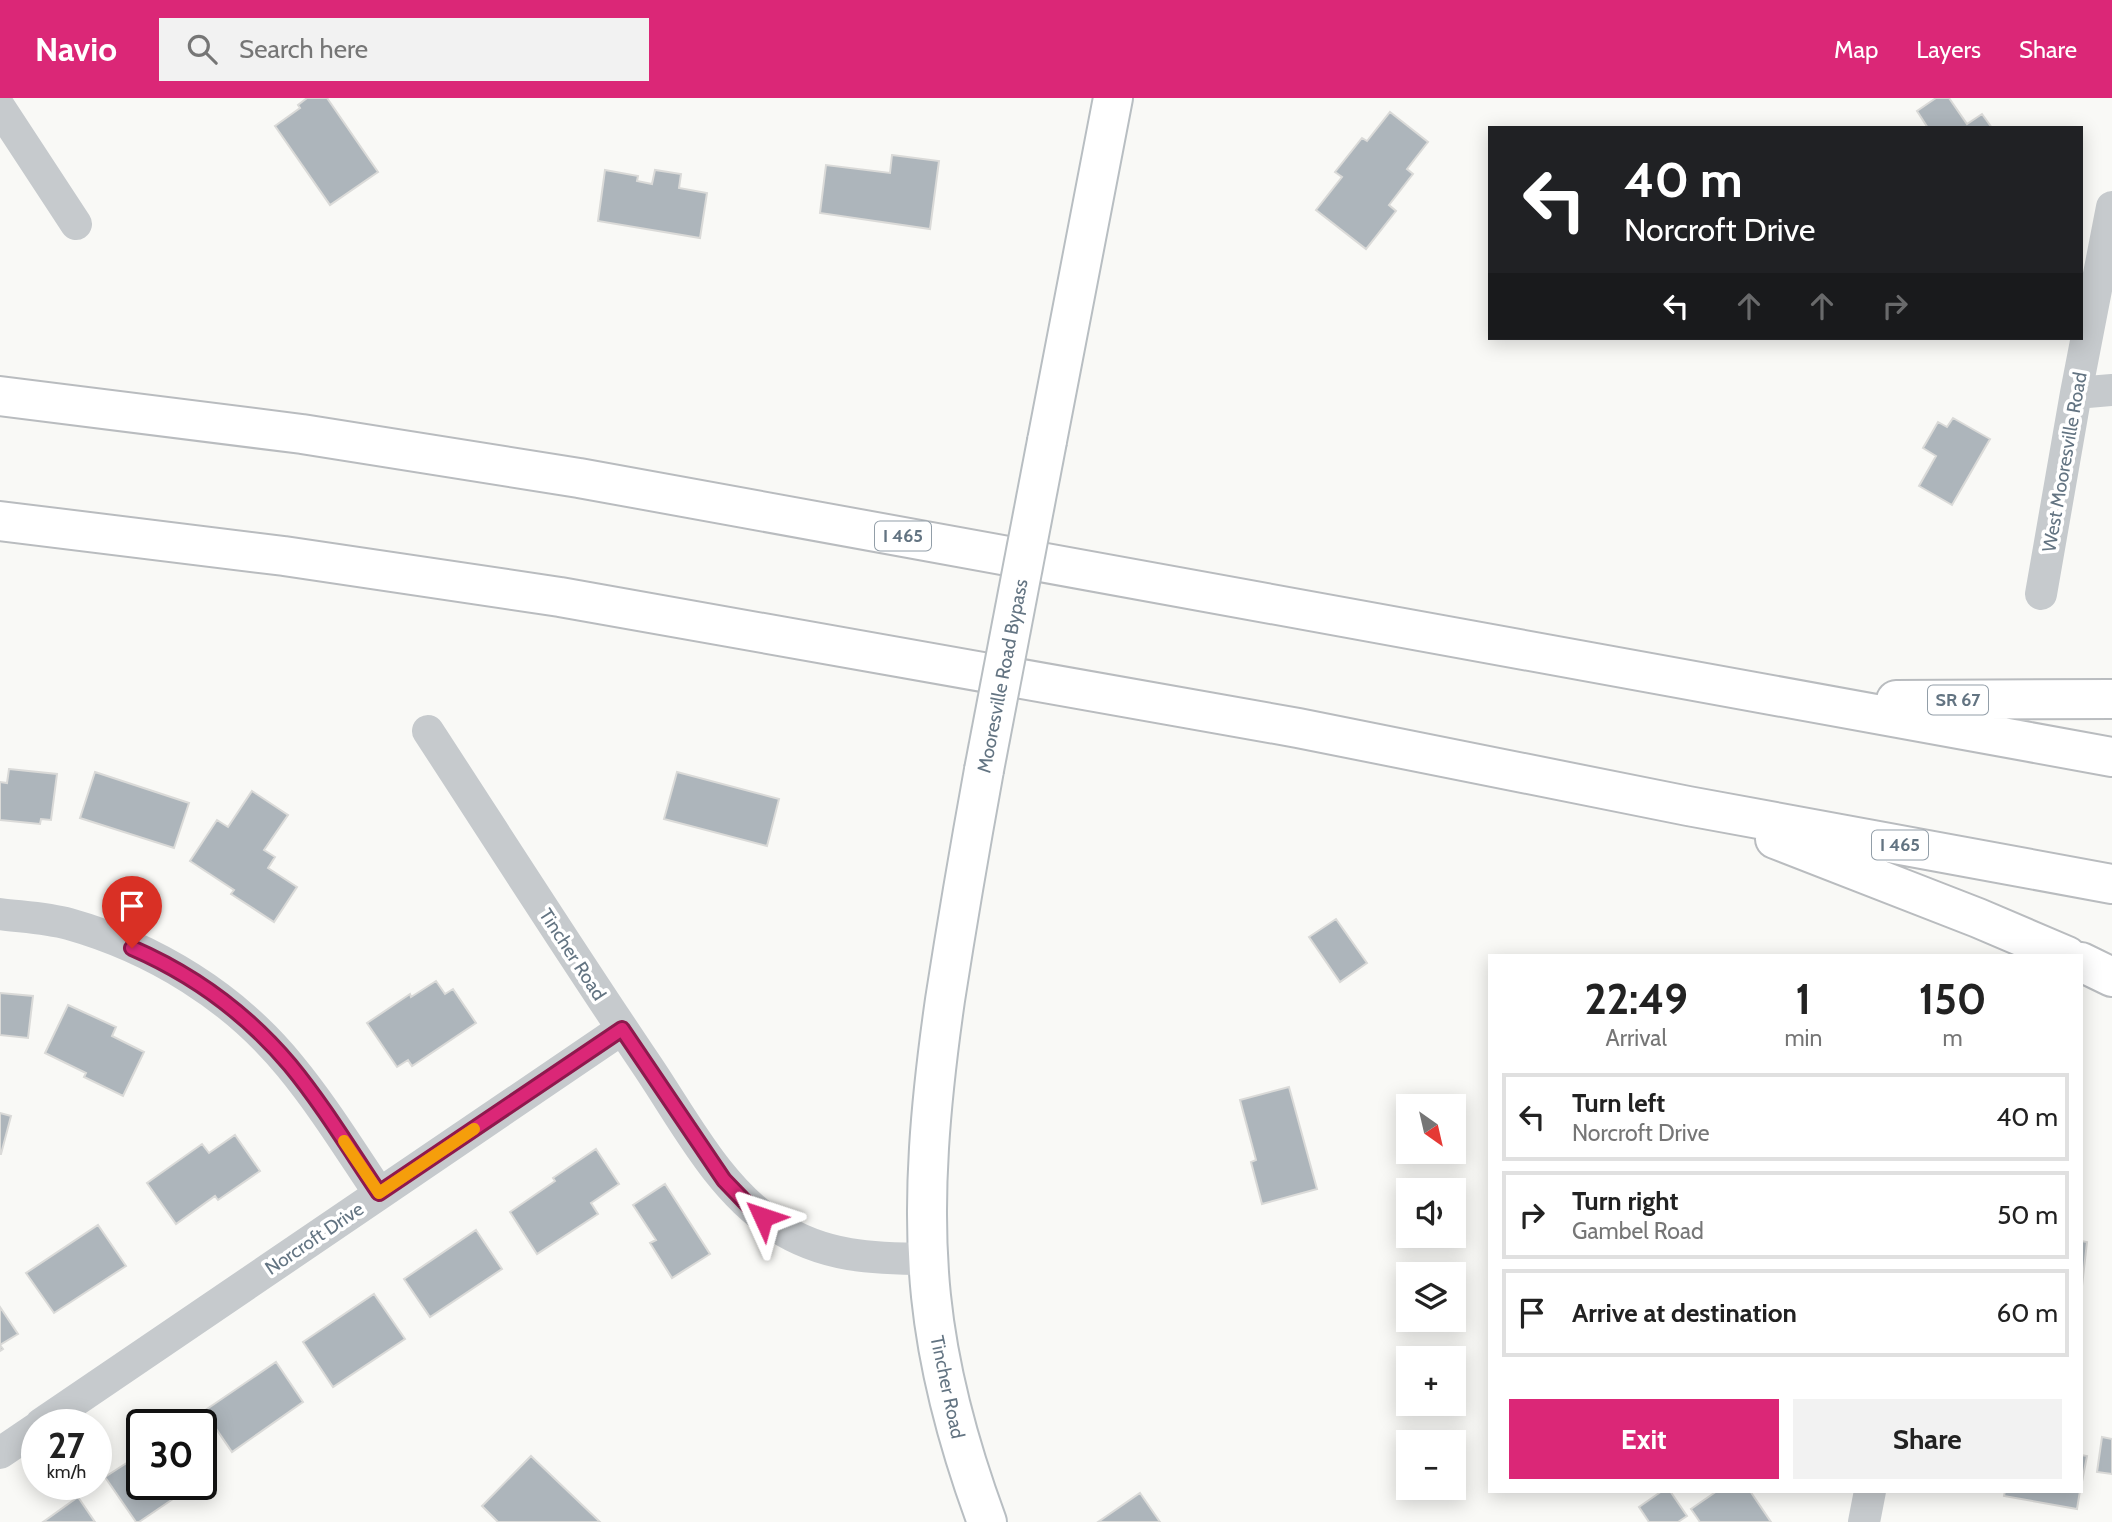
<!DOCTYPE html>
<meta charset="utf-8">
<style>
body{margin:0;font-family:Cabin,sans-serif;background:#f2f2f2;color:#222;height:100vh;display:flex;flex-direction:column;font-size:26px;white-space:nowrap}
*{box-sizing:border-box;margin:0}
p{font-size:23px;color:#767676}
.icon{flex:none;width:38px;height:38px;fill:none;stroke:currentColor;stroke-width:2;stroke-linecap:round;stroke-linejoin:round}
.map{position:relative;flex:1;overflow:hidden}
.side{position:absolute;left:1488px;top:856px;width:595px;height:539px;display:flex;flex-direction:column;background:#fff;border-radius:0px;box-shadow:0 4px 18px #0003}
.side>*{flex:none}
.guide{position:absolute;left:1488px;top:28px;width:595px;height:214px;border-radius:0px;box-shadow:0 4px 18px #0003;background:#202124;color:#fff;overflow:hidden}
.needle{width:46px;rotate:146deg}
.tools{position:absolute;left:1396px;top:996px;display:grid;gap:14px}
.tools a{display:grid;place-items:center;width:70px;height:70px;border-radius:0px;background:#fff;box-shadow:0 4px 18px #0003;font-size:35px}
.speed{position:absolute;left:21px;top:1311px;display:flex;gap:14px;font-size:35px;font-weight:700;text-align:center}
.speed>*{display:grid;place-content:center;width:91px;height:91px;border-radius:50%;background:#fff;box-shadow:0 4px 18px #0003;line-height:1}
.speed small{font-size:18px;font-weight:400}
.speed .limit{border:4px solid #111;border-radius:10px;background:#fff;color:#111}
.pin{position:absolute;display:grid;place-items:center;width:60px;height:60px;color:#fff;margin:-72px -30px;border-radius:50% 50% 50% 0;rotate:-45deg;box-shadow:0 0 7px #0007}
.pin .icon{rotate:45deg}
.me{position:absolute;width:77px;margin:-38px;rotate:312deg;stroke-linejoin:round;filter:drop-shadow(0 0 5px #0008)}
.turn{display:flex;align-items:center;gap:24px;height:147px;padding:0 21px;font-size:32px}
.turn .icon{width:91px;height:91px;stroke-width:2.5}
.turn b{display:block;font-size:49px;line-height:60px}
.lanes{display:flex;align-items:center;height:66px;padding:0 21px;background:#0003;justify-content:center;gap:35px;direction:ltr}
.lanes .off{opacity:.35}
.eta{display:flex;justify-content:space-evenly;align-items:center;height:119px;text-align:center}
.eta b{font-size:42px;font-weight:700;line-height:49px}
.primary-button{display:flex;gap:14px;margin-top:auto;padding:14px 21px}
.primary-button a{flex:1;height:80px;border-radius:0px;background:#db2777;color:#fff;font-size:28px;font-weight:700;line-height:80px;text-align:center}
.primary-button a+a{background:#f2f2f2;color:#222}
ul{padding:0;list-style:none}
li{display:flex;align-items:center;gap:21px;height:88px;margin:0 14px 10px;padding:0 7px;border:4px solid #e0e0e0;border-radius:0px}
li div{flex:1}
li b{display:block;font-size:26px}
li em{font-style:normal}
header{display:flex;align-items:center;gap:42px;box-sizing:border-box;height:98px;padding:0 35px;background:#db2777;color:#fff}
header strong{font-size:33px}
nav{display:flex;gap:38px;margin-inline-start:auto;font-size:24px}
.search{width:490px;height:63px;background:#f2f2f2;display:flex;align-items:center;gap:18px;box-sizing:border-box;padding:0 24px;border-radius:0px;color:#767676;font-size:26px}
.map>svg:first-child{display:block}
.building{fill:#adb5bb;stroke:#dadad8;stroke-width:2}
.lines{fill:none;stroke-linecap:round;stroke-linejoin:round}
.secondary-casing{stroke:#b8bec2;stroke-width:42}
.highway-casing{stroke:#b9bcbf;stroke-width:42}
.street{stroke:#c6cacd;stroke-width:32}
.secondary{stroke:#fff;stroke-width:38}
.highway{stroke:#fff;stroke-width:38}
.secondary-bridge-casing{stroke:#b8bec2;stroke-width:42;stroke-linecap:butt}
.secondary-bridge{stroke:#fff;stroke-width:38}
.route-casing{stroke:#8e194d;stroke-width:18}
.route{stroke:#db2777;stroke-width:12}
.slow{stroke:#f59e0b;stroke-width:12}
.labels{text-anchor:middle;stroke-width:7;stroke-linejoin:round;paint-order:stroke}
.shield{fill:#fff;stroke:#929ea8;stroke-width:2}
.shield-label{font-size:18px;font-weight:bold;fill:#637482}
.street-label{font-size:19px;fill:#637482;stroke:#fff}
</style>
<header>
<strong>Navio</strong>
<div class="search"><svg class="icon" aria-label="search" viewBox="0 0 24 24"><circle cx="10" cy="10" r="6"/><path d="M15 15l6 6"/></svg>Search here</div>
<nav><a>Map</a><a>Layers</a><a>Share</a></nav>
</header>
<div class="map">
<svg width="2112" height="1424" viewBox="0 0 2112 1424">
<rect width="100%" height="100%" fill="#f9f9f6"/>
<!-- building -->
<path class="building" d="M307,0H327L378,74L330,107L275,28L300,10L298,7Z
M1936,0H1949L1967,26L1982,16L1992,30H1928L1917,13Z
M1390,14L1428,44L1407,71L1413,76L1389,107L1396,113L1366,151L1316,112L1342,79L1335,74L1362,40L1367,43Z
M892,57L939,63L930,131L820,115L826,67L890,75Z
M605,72L638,78L637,83L652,86L655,72L681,76L679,90L707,95L700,140L598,123Z
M1953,320L1990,341L1952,407L1919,388L1936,358L1923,350L1938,324L1947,329Z
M9,671L57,676L51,722L41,721L40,726L0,722V684L7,685Z
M95,674L189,705L174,750L80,720Z
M677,674L779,701L767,748L664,721Z
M252,693L288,717L264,752L275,759L268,770L297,789L274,824L231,796L234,792L190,763L217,722L228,729Z
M1336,821L1367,865L1340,884L1309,839Z
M436,883L445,896L453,891L476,925L412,968L408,962L397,969L367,925L410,896L411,899Z
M0,895L33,898L28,940L0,937Z
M68,907L116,929L112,938L144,954L123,998L84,979L86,975L45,955Z
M1289,989L1317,1091L1262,1106L1251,1064L1256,1062L1240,1002Z
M0,1015L11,1018L1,1056H0Z
M235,1037L260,1073L218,1102L215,1098L176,1126L147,1085L202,1046L209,1055Z
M596,1051L619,1086L591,1105L598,1116L537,1156L510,1114L555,1083L553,1080Z
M665,1086L710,1156L672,1180L650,1145L656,1142L633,1107Z
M98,1127L126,1168L54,1215L26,1175Z
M476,1132L502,1171L430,1219L404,1181Z
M2081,1143L2087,1144L2081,1197Z
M374,1196L405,1241L333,1289L303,1244Z
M0,1209L18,1236L0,1247L3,1251L0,1253Z
M276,1264L303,1304L232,1354L204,1313Z
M2102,1339L2112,1341V1376L2097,1374Z
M142,1355V1386H195L139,1424H136L105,1379Z
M2081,1357L2087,1358L2081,1389Z
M531,1358L600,1424H498L482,1408Z
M1662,1393H1670L1687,1418L1678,1424H1649L1639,1409Z
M1717,1393H1750L1771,1424H1700L1691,1411Z
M2005,1393H2080L2077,1411L2004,1398Z
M1140,1395L1160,1424H1098Z
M78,1399L95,1424H43Z"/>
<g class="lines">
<defs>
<path id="secondary" d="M1047,343L1113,0
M984,672C970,749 957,825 945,902C931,1000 921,1100 931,1198C939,1276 960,1351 987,1424"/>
<path id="highway" d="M0,298L302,336L579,380L2112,659
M0,423L284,458L560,499L1298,630L1688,708L2112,786
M1896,602L2112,601
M1775,741L1978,820L2067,858
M2081,864L2112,879"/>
</defs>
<!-- secondary casing -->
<use href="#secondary" class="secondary-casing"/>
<!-- highway casing -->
<use href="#highway" class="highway-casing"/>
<!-- street -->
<path class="street" d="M0,10L76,126
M2076,295L2112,292
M2041,496L2076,295L2112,109
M428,633C501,745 573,858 648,969C685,1024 719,1091 776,1128C823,1159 874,1161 928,1161
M0,816C23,819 47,820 69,826C154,850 234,899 290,968C323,1008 350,1052 379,1095
M41,1326L622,931
M0,1355L37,1330
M1864,1424L1870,1393"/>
<!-- secondary -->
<use href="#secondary" class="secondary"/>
<!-- highway -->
<use href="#highway" class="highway"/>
<defs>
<path id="secondary-bridge" d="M984,672L1047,343"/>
</defs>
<!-- secondary-bridge casing -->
<use href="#secondary-bridge" class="secondary-bridge-casing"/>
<!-- secondary-bridge -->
<use href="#secondary-bridge" class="secondary-bridge"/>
</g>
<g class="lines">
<defs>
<path id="route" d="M132,850C192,876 247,916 290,967C323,1007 350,1052 379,1095L622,931L724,1082L749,1108L763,1119"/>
</defs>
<!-- route casing -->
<use href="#route" class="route-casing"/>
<!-- route -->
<use href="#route" class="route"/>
<!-- slow -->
<path class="slow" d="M344,1043L379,1095L474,1031"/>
</g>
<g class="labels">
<!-- shield labels -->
<g class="shield">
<rect x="875" y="423.5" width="56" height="29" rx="5"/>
<rect x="1928" y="587.5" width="60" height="29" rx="5"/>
<rect x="1872" y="732.5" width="56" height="29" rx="5"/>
</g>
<g class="shield-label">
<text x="903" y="444">I 465</text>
<text x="1958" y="608">SR 67</text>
<text x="1900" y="753">I 465</text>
</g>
<!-- street labels -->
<g class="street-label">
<text transform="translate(2064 364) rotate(-80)" y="7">West Mooresville Road</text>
<text transform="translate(1002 578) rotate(-79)" y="7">Mooresville Road Bypass</text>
<text transform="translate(573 856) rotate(57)" y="7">Tincher Road</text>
<text transform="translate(314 1140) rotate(-34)" y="7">Norcroft Drive</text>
<text transform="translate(948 1289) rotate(78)" y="7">Tincher Road</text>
</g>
</g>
</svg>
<div class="tools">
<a><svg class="needle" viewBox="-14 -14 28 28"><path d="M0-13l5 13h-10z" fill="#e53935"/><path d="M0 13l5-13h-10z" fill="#767676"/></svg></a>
<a><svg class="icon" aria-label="sound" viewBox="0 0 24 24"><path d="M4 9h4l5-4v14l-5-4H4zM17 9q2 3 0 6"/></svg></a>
<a><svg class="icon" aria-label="layers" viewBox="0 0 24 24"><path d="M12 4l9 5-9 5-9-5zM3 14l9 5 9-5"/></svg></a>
<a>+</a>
<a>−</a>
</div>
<div class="speed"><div>27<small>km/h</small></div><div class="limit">30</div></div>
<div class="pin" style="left:132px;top:850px;background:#d93025"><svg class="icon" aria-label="arrive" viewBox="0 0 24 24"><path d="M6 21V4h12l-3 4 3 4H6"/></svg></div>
<svg class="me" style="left:763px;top:1119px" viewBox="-20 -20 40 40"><path d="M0-17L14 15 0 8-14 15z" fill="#db2777" stroke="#fff" stroke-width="4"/></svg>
<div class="guide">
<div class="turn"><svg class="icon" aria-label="left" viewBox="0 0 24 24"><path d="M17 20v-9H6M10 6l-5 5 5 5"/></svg><div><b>40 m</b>Norcroft Drive</div></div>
<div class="lanes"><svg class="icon" aria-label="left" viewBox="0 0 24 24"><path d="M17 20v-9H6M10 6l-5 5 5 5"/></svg><svg class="icon off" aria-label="ahead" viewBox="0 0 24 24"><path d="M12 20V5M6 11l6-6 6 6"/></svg><svg class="icon off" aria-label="ahead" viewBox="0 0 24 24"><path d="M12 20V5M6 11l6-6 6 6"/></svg><svg class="icon off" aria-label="right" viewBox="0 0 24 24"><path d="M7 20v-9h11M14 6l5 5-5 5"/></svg></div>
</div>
<section class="side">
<div class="eta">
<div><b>22:49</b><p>Arrival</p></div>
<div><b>1</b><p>min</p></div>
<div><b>150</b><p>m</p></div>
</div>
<ul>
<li><svg class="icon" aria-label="left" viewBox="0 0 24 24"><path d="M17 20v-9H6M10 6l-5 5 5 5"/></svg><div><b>Turn left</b><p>Norcroft Drive</p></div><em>40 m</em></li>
<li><svg class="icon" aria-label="right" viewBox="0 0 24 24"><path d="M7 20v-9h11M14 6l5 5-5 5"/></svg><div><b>Turn right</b><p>Gambel Road</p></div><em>50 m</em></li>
<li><svg class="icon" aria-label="arrive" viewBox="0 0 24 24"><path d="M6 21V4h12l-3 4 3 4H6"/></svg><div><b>Arrive at destination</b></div><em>60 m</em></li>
</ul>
<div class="primary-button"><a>Exit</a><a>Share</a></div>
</section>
</div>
